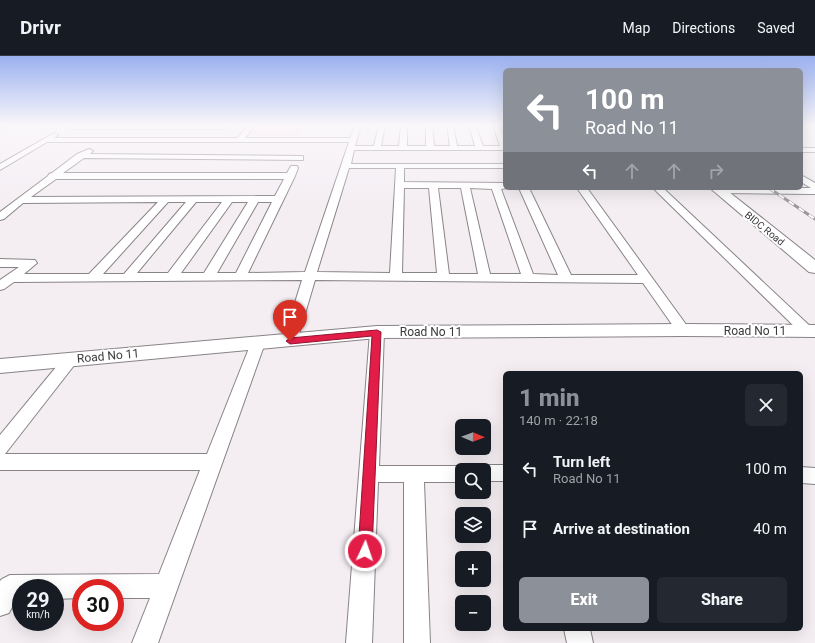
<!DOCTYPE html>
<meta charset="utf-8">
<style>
body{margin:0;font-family:Roboto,sans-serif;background:#242831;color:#f1f3f6;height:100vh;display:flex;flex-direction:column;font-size:15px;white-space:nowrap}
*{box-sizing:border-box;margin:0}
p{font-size:13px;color:#9ea1a6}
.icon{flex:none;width:22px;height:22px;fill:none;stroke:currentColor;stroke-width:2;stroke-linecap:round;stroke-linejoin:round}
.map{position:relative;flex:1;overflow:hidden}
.drawer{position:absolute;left:503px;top:315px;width:300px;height:260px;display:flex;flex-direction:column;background:#171b24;border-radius:6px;box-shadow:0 4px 16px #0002}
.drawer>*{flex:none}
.guide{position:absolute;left:503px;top:12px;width:300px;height:122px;border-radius:6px;box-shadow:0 4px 16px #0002;background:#8c9099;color:#fff;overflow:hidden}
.needle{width:26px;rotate:91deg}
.fabs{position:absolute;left:455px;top:363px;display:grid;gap:8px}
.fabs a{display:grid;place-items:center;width:36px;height:36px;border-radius:6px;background:#171b24;box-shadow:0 4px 16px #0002;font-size:20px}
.speed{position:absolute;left:12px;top:523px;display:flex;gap:8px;font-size:20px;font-weight:700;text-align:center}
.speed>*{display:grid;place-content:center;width:52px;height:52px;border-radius:50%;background:#171b24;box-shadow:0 4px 16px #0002;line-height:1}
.speed small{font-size:10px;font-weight:400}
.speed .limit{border:6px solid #d22;background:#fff;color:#111}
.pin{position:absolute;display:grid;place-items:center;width:34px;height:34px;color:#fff;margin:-41px -17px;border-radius:50% 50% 50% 0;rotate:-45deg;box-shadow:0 0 4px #0007}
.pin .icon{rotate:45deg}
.me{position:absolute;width:44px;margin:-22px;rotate:3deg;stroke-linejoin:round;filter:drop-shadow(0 0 3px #0008)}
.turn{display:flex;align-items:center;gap:14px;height:84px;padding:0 16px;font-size:18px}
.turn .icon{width:52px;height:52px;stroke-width:2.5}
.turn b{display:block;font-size:28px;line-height:34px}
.lanes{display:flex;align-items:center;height:38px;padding:0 16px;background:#0003;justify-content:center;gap:20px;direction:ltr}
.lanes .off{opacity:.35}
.round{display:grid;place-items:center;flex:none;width:42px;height:42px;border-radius:6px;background:#242831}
.headline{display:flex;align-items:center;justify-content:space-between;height:68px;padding:0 16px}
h1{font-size:24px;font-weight:800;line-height:30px;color:#8c9099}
.cta{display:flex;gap:8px;margin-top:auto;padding:8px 16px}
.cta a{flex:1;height:46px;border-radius:6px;background:#8c9099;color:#fff;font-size:16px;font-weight:800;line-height:46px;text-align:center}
.cta a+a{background:#242831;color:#f1f3f6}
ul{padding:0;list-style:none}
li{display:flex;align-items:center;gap:12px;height:60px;padding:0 16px}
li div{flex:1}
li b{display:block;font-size:15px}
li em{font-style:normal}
header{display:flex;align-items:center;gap:24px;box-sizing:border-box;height:56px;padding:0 20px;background:#171b24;border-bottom:1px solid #363941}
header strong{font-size:19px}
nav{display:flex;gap:22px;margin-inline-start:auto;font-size:14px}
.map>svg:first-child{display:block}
.green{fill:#fbd6d9}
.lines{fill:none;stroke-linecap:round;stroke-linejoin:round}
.street-casing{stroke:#888387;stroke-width:2}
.secondary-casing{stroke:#888387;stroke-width:2}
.street{fill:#fff;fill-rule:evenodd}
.secondary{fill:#fff;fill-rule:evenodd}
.rail-casing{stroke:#9a9699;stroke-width:3}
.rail{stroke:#fff;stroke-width:2;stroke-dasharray:6;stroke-linecap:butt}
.route{fill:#e11d48;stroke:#92132f}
.labels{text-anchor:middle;stroke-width:4;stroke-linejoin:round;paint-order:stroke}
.far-street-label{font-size:10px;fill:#3c3a3c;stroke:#fff}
.street-label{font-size:12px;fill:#3c3a3c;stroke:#fff}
</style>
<header>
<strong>Drivr</strong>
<nav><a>Map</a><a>Directions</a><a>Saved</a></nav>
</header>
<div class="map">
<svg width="815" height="587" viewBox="0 0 815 587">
<rect width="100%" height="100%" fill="#f4eef3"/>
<!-- green -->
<path class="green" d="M255,69H305L299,79H247Z"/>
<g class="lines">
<defs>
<path id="street" d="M0,69H5L0,72Z
M68,69H228L230,71L227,73H69L66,71Z
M248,69H255L245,82H350L355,69H361L355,90H374L379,69H385L381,90H399L401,69H407V90H426V69H432L434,90H450L447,69H453L457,90H475L469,69H475L483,90H500L493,69H499L505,83V94H354L351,108H505V112H404V126L505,127V132H508L501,133L533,218L558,219L519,132H529L571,219H638L577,132H587L690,274L688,277L683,278L678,277L643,227L315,224L297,285L295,288L290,290L285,288L283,285L302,224L14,226L4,233L0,234V224L19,211H0V203L35,204L37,207L24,218H89L158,146L23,147L4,163L0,164V156L48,120L49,118L52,117L77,98L89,93L93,95L90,98L303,100V104H300L84,102L63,117H287L291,110H297L298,112L295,120L248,217L305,216L349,86H47L0,114V108L54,77L58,79L54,82H238ZM349,112H396L390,217L317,216ZM56,123H284L275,140L31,141ZM404,132H429L437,217H402ZM438,132H461L478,218H449ZM470,132L492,133L521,218H490ZM168,146H186L124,218H103ZM196,146H222L168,217H137ZM232,146H248L204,217H181ZM258,146H272L236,217H217Z
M801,92H815V96H801Z
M801,119L815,127V138L725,137L720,134L722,132H811L801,126Z
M653,132H663L812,272L814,275L812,278L807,279L802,278Z
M377,271L382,273L384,276L379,410H462L469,412L470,414H462V426H424L430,587H404V426H378L372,587H346L370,276L372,273Z
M258,282L263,284L265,287L158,587H132L150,542H115V532H81V542L55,543V532H21V543H16L9,557L0,560V525L2,523L10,519L159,518L200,414H0V379L66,299L71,298L76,299L79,303L5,398H207L251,287L253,284Z
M484,409H505V425H484V414H476L477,411Z
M801,411L815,412V428L801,427Z
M564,573H590L593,587H567Z"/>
<path id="secondary" d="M710,132H724L815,204V217L809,216Z
M683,268L815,269V281L683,280L377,282L0,317V303L377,270Z"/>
</defs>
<!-- street casing -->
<use href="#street" class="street-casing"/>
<!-- secondary casing -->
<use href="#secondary" class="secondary-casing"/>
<!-- street -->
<use href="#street" class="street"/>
<!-- secondary -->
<use href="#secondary" class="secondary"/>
<defs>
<path id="rail" d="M769,132L815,163"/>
</defs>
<!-- rail casing -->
<use href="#rail" class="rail-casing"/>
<!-- rail -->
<use href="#rail" class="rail"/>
</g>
<!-- sky -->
<linearGradient id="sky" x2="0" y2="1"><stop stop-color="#9bb1ef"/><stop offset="0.46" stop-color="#faf7fa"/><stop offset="1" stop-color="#faf7fa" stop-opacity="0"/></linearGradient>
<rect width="815" height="151" fill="url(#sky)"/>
<!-- route -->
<path class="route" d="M377,274L381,276L372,495L370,500L365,502L360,500L358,495L372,280L290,288L286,285L290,282Z"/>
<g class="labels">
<!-- far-street labels -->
<g class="far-street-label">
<text transform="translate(765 172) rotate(39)" y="4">BIDC Road</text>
</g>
<!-- street labels -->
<g class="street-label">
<text x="755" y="279">Road No 11</text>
<text x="431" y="280">Road No 11</text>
<text transform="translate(108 300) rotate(-5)" y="4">Road No 11</text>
</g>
</g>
</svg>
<div class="fabs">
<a><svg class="needle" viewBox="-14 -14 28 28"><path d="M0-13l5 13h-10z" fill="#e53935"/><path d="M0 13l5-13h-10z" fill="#9ea1a6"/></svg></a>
<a><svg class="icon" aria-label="search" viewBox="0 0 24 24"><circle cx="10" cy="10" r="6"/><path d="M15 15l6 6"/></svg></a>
<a><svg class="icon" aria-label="layers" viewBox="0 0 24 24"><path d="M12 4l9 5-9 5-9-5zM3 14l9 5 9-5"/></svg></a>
<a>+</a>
<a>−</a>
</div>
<div class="speed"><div>29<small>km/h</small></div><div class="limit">30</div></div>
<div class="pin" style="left:290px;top:285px;background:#d93025"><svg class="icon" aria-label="arrive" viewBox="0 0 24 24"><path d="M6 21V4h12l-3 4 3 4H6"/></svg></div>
<svg class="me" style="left:365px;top:495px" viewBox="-20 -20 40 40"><circle r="17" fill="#e11d48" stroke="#fff" stroke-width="3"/><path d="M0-11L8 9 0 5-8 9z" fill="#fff"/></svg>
<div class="guide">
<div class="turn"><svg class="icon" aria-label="left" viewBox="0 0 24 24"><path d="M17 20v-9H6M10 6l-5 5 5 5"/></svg><div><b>100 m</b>Road No 11</div></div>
<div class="lanes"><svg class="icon" aria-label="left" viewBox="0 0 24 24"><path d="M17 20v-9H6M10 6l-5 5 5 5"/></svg><svg class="icon off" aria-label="ahead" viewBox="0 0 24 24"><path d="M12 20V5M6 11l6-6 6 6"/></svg><svg class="icon off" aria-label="ahead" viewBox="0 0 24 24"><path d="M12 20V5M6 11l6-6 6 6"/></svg><svg class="icon off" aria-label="right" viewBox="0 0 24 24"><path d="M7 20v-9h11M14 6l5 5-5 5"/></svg></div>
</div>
<section class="drawer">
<div class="headline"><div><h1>1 min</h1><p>140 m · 22:18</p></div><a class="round"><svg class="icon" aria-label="close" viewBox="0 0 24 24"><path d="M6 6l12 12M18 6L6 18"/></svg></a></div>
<ul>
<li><svg class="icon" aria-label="left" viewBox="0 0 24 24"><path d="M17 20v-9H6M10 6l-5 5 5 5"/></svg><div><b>Turn left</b><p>Road No 11</p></div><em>100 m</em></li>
<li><svg class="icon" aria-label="arrive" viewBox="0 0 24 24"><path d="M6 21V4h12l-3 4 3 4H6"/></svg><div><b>Arrive at destination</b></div><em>40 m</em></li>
</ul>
<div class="cta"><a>Exit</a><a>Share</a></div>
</section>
</div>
